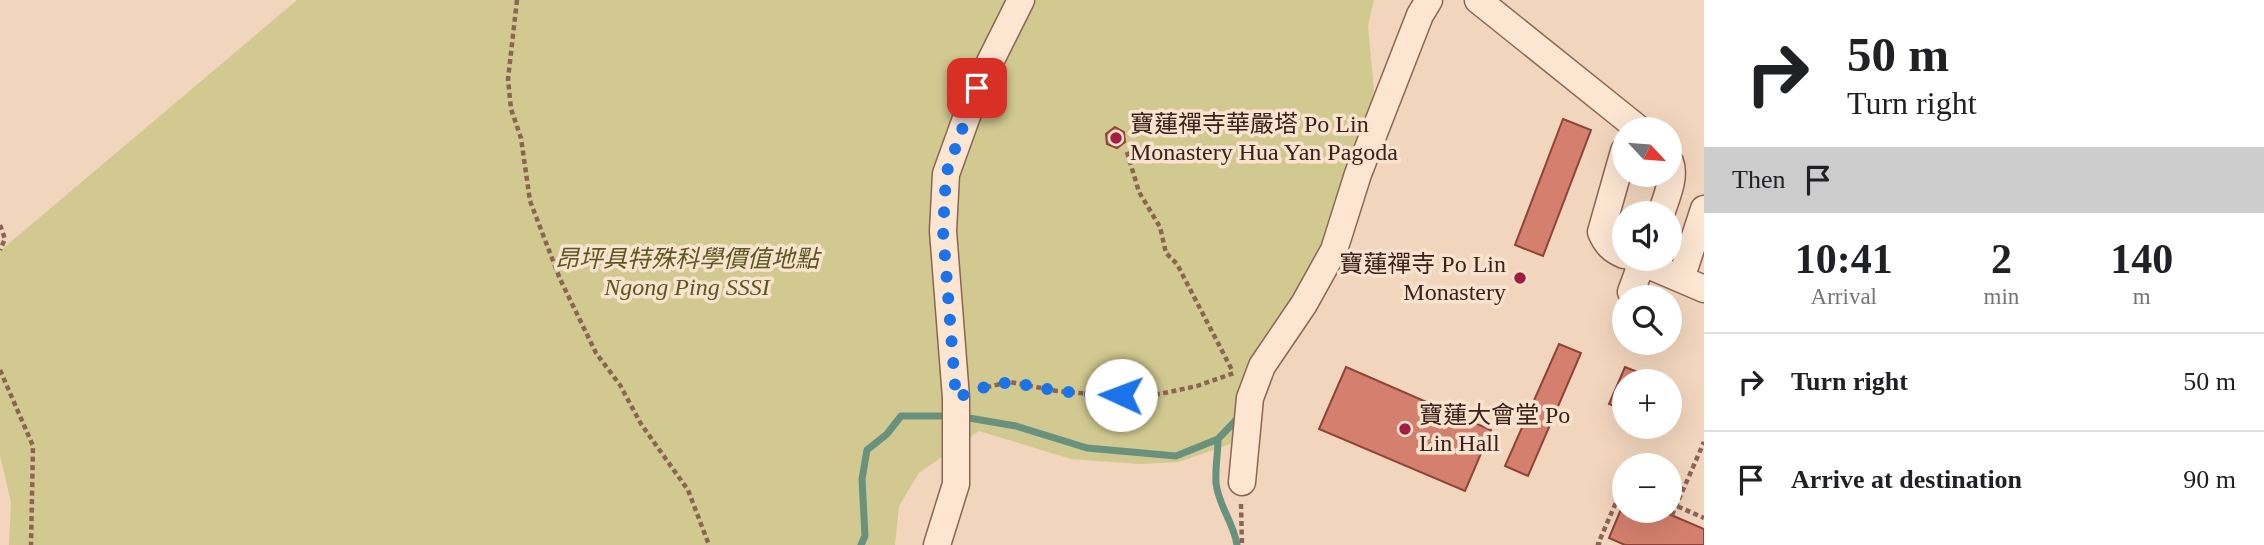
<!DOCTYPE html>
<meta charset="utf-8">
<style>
body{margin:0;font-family:"Times New Roman","Noto Sans TC",serif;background:#f6f6f6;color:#202124;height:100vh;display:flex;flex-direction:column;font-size:26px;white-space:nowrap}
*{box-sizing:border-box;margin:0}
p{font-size:23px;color:#757577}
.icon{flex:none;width:38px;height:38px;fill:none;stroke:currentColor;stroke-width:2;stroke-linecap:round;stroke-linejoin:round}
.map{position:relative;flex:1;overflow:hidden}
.drawer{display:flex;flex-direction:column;background:#fff;width:560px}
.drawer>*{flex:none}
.hud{background:#fff;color:#202124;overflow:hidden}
.needle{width:46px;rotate:116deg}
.fabs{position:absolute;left:1612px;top:117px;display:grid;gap:14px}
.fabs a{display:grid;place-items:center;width:70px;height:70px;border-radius:50%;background:#fff;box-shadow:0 7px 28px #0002;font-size:35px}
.pin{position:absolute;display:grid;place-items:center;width:60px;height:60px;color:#fff;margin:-30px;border-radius:14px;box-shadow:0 4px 10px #0006}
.me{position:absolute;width:77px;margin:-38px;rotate:272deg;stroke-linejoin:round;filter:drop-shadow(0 0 5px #0008)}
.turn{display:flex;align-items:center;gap:24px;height:147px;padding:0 28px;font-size:32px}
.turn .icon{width:91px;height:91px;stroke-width:2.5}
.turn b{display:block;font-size:49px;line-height:60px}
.then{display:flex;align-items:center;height:66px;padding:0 28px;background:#0003;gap:14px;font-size:26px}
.eta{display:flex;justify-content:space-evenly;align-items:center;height:119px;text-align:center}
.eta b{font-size:42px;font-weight:800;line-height:49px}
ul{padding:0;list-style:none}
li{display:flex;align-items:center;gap:21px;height:98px;padding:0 28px;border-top:2px solid #e0e0e0}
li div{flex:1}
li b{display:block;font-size:26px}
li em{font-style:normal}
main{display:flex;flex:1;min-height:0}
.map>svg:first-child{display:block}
.green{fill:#d1c990}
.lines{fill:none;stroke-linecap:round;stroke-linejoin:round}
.stream{stroke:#68927d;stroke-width:7}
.building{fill:#d5806f;stroke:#8e4438;stroke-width:2}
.minor-casing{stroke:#8c6454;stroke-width:29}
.path{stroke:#8c6454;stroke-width:4.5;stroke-dasharray:5 3.5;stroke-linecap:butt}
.minor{stroke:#fce5d1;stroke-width:26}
.route{stroke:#1a73e8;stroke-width:12;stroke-dasharray:0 21.6}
.poi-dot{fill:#a21e40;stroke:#f9e2ce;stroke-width:2.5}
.labels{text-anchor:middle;stroke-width:7;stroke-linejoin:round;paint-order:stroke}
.poi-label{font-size:24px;fill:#3a221b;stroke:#f9e2ce;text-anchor:start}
.park-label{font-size:24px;font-style:italic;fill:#59591f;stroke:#f9e2ce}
</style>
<main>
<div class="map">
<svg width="1704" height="545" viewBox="0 0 1704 545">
<rect width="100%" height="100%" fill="#f2d5bd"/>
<!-- green -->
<path class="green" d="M297,0H1374L1368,26L1374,91L1351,203L1233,443L1179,462L1140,464L1071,459L979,431L919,473L899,506L895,545H9L11,502L0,456V251Z"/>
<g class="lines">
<!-- stream -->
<path class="stream" d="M963,417L1016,426L1087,448L1176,456L1218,439L1238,418
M1218,439C1218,453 1215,469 1216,483C1218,505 1234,523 1237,545
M861,545L865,536L862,479L867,450L887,434L901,416H951"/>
</g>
<!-- building -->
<path class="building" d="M1563,119L1591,130L1543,256L1515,245Z
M1115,127L1124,132L1125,142L1117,148L1107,144L1106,134Z
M1559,344L1581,353L1528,476L1505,466Z
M1346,367L1491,430L1465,491L1319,429Z
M1625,367L1655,379L1653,382H1624V410L1609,404Z
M1624,502V511H1662L1704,529V545H1625L1609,538Z"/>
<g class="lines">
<defs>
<path id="minor" d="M1478,0L1640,130
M1624,151L1601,232C1606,244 1612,250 1624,255
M1661,214C1666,198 1676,177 1670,162
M1634,259L1704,289
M1681,279L1704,209
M1631,292L1643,259
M1242,482L1250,398L1262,366L1304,304L1334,250L1358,174L1420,15L1429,0
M937,545L956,484V398L943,231L946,174L977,88L1021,0"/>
</defs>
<!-- minor casing -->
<use href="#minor" class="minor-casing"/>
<!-- path -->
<path class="path" d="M517,0L508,79L511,109L521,138L530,201L560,279L596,353L620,385L641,424L688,490L709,545
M1127,152L1139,192L1160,227L1166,253L1177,264L1233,372
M0,225L5,239L0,250
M0,370L33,446L31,545
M978,389L1010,382L1057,391L1102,395L1160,394L1197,386L1234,373
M1670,503L1704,518
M1241,504L1242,545
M1672,515L1704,442
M1601,545L1598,544L1624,484"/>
<!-- minor -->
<use href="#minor" class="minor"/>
</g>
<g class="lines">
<!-- route -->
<path class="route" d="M977,88L946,174L943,231L956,398L981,388L1010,382L1057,391L1102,395H1121"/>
</g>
<!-- markers -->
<g class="poi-dot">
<circle cx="1116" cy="138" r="7"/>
<circle cx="1520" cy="278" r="7"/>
<circle cx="1405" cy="429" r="7"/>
</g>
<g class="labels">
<!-- poi labels -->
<g class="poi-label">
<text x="1130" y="132">寶蓮禪寺華嚴塔 Po Lin<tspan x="1130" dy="28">Monastery Hua Yan Pagoda</tspan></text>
<text x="1506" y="272" text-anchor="end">寶蓮禪寺 Po Lin<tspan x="1506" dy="28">Monastery</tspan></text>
<text x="1419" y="423">寶蓮大會堂 Po<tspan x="1419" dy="28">Lin Hall</tspan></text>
</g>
<!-- park labels -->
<g class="park-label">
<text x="687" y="267">昂坪具特殊科學價值地點<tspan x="687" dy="28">Ngong Ping SSSI</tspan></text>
</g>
</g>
</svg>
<div class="fabs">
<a><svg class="needle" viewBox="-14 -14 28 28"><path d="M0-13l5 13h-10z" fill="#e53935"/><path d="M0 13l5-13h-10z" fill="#757577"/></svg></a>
<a><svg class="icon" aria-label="sound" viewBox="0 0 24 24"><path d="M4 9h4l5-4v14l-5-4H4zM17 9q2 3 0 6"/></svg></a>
<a><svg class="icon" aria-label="search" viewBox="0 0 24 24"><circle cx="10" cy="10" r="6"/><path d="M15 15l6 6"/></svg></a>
<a>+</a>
<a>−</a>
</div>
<div class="pin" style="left:977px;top:88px;background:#d93025"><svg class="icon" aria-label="arrive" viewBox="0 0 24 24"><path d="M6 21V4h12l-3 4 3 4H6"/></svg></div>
<svg class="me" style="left:1121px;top:395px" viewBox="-20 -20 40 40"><circle r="19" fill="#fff"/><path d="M0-13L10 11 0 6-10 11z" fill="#1a73e8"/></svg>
</div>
<section class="drawer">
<div class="hud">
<div class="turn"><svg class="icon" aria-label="right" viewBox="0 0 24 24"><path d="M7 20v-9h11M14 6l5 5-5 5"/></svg><div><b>50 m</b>Turn right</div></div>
<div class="then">Then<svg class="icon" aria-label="arrive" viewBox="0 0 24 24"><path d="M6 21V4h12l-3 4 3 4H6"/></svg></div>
</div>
<div class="eta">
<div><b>10:41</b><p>Arrival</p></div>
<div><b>2</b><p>min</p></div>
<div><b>140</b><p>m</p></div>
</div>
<ul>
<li><svg class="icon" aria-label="right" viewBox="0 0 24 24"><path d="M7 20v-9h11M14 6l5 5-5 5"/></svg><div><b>Turn right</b></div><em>50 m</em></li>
<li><svg class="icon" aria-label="arrive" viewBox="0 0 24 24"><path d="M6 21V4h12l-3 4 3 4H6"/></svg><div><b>Arrive at destination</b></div><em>90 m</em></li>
</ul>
</section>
</main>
